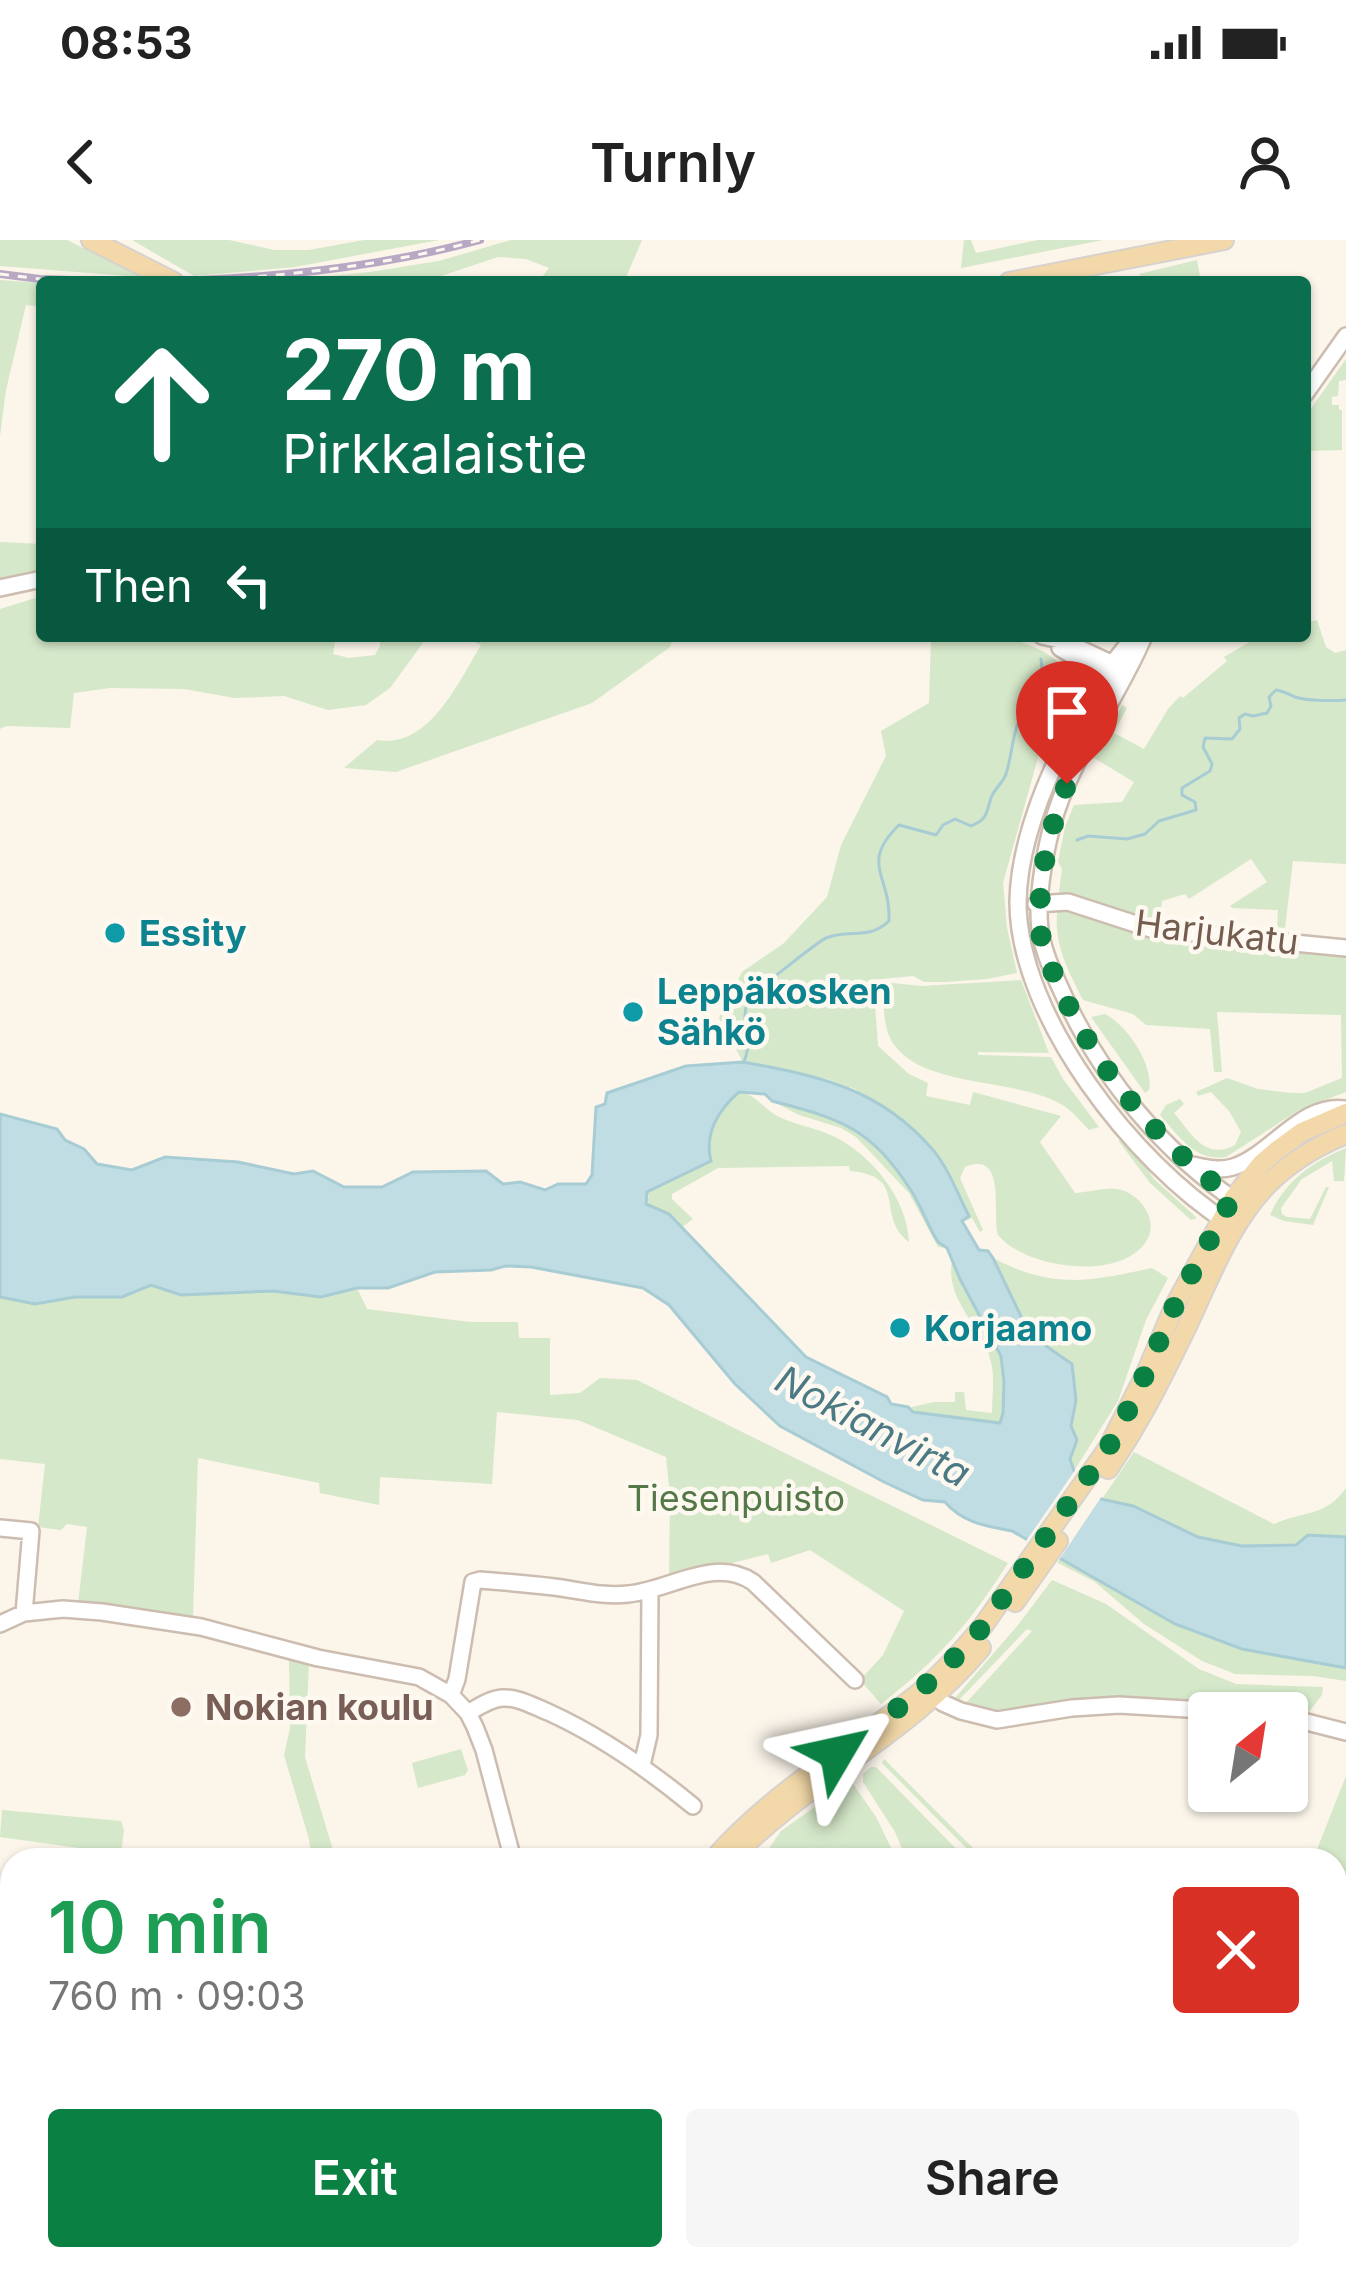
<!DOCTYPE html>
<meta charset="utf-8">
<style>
body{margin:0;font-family:Inter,sans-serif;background:#f6f6f6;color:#222;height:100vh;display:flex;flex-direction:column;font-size:45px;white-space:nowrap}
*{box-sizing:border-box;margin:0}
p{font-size:39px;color:#767676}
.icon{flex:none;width:66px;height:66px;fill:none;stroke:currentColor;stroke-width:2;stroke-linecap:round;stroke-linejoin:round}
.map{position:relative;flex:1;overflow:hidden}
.panel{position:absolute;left:0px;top:1608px;width:1347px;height:423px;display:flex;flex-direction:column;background:#fff;border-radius:36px 36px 0 0;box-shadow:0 3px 9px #0004}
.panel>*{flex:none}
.top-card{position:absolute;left:36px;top:36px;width:1275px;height:366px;border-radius:12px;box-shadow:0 3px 9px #0004;background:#0b6e4f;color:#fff;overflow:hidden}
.needle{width:78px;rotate:30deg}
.fabs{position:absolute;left:1188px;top:1452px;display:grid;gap:24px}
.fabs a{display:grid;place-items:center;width:120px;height:120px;border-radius:12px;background:#fff;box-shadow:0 3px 9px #0004;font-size:60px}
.pin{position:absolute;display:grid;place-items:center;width:102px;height:102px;color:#fff;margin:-123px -51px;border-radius:50% 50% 50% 0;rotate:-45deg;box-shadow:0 0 12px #0007}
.pin .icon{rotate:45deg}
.me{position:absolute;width:132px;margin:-66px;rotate:54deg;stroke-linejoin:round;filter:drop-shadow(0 0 9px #0008)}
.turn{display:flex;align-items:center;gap:42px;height:252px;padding:0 48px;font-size:54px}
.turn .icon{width:156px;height:156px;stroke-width:2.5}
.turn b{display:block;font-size:84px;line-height:102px}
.then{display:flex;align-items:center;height:114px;padding:0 48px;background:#0003;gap:24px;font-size:45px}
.round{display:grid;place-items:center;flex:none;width:126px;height:126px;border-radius:12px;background:#f6f6f6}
.headline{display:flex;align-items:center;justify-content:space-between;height:204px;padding:0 48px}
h1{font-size:72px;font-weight:600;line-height:90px;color:#1e9e55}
.cta{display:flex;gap:24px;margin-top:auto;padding:24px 48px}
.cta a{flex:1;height:138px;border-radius:12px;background:#0b8043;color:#fff;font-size:48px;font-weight:600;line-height:138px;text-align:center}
.cta a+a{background:#f6f6f6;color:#222}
.status{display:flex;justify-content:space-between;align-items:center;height:84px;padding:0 60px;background:#fff;direction:ltr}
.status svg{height:33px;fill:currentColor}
header{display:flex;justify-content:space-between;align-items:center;height:156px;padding:0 48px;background:#fff;font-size:54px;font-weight:600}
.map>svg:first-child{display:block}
.green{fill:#d5e8c9}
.water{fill:#c0dde3;stroke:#a7ccd4;stroke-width:3;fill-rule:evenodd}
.pier{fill:#fbf5ea}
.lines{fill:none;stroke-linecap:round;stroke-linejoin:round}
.stream{stroke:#a7ccd4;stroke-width:3}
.minor-casing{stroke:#ccbdb0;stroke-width:20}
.major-casing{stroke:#d8d2ce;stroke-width:22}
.minor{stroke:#fff;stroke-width:15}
.major{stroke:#f3d9a9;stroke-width:18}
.rail-casing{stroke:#b8a8c4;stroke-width:8}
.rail{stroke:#fef9f0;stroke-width:3;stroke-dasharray:9;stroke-linecap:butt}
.route{stroke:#0b8043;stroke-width:21;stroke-dasharray:0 37.8}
.culture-dot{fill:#0f9aa8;stroke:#fef9f0;stroke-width:4.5}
.education-dot{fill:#8d6e63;stroke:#fef9f0;stroke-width:4.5}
.labels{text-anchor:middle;stroke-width:9;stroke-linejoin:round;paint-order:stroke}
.street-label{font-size:36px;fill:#745d4f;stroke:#fef9f0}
.culture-label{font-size:36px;font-weight:bold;fill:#0d838f;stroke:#fef9f0;text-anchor:start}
.park-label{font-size:36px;fill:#547848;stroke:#fef9f0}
.education-label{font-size:36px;font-weight:bold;fill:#785e54;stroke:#fef9f0;text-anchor:start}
.water-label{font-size:39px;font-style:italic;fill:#4b7a85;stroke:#fef9f0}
</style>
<div class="status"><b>08:53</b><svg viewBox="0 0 49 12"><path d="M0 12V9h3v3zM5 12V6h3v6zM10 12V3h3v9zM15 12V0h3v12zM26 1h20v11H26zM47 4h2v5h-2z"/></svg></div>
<header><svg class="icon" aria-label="back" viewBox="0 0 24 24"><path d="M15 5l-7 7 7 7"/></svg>Turnly<svg class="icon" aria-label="person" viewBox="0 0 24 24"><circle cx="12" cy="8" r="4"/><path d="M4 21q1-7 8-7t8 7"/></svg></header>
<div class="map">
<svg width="1346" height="2030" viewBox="0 0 1346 2030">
<rect width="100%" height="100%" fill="#fbf5ea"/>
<!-- green -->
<path class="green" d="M0,0H67L141,37L0,26Z
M132,0H229L274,10H309L364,0H439L295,27L194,36Z
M511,0H642L624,42H538L549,28L526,19L498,17L423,42H272L370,32L439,21Z
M964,0H971L976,13L1038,0H1103L961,28Z
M1197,20L1201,42H1146L1139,34Z
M0,40L42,43V67L26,65L6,150L0,196Z
M1346,119V140L1339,141L1338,156L1332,157V165H1339V170H1342V210L1305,211V177Z
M0,302L42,304V333L0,342Z
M42,356V396H336L333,414L349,418L375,415L380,406V396H428L390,448L366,465L328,470L284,456L235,458L184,449L110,448L74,453L70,488L6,486L0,489V369Z
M1317,380L1326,407L1335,413L1346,410V624L1293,621L1285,688L1277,687L1278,670L1232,668L1230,666L1267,642L1251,619L1189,659L1185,654L1162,661L1160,677L1192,684V687L1159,683L1061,653L1059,651L1062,629L1058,622L1065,587L1074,565L1122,562L1134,542L1094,518L1122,465L1127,468L1114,493L1144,509L1168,469L1180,456L1183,458L1227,421L1224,417L1260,396H1305V383Z
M460,396H674L670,407L592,463L396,532L344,528L377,500C429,509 458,443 481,405Z
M931,396C987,396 1038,391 1076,441L1070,465L1039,514L1003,643L1007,688L1017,733L987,739L945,742H924L913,736L870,740L874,748L878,806L909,834L928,843L926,856L970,865L973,852L1061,876L1040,902L1075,953C1089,952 1108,946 1122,950C1143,957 1160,983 1145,1003C1118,1041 1026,1029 998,995C992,972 1007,910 965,927L960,938L983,990L980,992L972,978L963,982L962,980L968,975L934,911L855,849L827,839L743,822L719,778L742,732L784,703L827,657L841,605L886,516L881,491L929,463Z
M1058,667L1346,716V852L1299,870L1226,917C1195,922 1179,896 1160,875L1166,865L1180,859L1184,864L1174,873C1192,894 1205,921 1235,905L1241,892L1229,871L1211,852L1198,856L1196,852L1227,838L1258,849L1291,853H1305L1342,838L1341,775L1217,772L1222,832H1214L1210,789L1146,785L1133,774L1083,760C1068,730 1052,702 1058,667Z
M1021,740L1049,813L978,812V815L1051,817L1063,839L1099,887L1089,890C1080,881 1072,870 1061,864C1016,838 927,848 895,806C882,790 884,762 882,742L921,746Z
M1105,774C1127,785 1154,825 1149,850L1145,853L1091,777Z
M739,852C755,854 764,869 779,877C796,885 816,888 833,896C872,915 907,958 909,1002C874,975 910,936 850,931L849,926L718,928L672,954V959L693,979L682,987L669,974L645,964L649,956L647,952L711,921C704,894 718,870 739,852Z
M772,861C842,879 871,888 911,952C922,968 928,986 938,1002L947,1008L938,1007L909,953L856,897L841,888L799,875Z
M1118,900L1128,903L1154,939L1197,978L1191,980L1150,943Z
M1346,908L1344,941H1334L1332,921L1302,939L1281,968L1282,974L1287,977L1310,979L1326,947H1329L1313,985L1284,981L1270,975C1285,941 1312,922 1346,908Z
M993,1018C1052,1049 1088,1042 1152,1028L1168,1038L1146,1080L1118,1161L1074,1231L1070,1219L1077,1200L1071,1186L1076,1160L1072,1125L1030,1095Z
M952,1021L1001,1116L1004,1142L1003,1173L1000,1183L913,1172L908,1168L934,1162H955V1152H964L966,1170L992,1173C992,1157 995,1138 991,1122C983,1086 945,1062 952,1021Z
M151,1044L181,1055L273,1051L321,1057L357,1048L367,1069L470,1082H518L519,1098H550V1155L580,1153L600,1138L637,1140L1008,1323C970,1383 938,1420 881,1464L860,1440L883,1415L904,1371L810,1310L771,1323L768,1314L669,1339L670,1256L666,1217L578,1180L497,1172L492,1244L380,1237L379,1265L320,1253L319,1243L198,1218L193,1378L78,1364L87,1287L67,1284L61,1290L38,1287L45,1224L0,1219V1057L35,1064L75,1056L122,1057Z
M1134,1212L1274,1284C1303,1271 1326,1277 1346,1248V1297L1308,1295L1297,1305L1242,1306L1198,1297L1133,1266L1102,1259Z
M1059,1317L1175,1384L1242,1409L1346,1428V1441L1313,1436L1235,1434L1202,1421L1144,1384L1095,1342L1056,1322Z
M1052,1340L1106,1364L1199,1429L1236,1444L1323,1447L1322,1455L1308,1473C1246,1466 1183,1457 1120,1459C1068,1461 1021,1477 969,1470L965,1464L1032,1391L1027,1389L958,1461L955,1458L1018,1385Z
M289,1416L309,1421L305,1517L336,1620H312L309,1599L284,1515L290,1488Z
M461,1509L468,1530L465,1535L418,1548L412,1523Z
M884,1519L985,1620H978L882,1523Z
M871,1527H876L967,1620H907L895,1592L863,1542V1534Z
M1346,1536V1884L1335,1891V1620H1309L1316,1612Z
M851,1541L876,1577L897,1620H761L781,1591Z
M2,1570L121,1581L124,1590L121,1614L0,1597Z
M302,2019H491L486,2030H303Z"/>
<!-- water -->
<path class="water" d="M743,822C819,836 880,848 933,910C949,929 958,955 969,976L962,981L979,1010L988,1011L993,1018L1030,1095L1072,1124L1076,1160L1071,1186L1077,1200L1070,1219L1074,1231L1101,1259L1133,1266L1198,1297L1242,1306L1296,1305L1308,1295L1346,1297V1428L1242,1409L1175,1384L1012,1291C986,1286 963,1283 945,1262L923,1260L884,1242L780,1186L735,1144L669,1065L643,1048L531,1027L505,1026L491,1030L435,1032L388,1048H357L321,1057L273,1051L181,1055L151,1045L122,1057H75L35,1064L0,1057V874L57,889L65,900L84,909L97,924L132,930L165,917L238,922L294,934L313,931L344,947H382L413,932L486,931L503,944L520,942L545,950L558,944H586L592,935L596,867L605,864L607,853L686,826ZM739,852L765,854L772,861C842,879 871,888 912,952C922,968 928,986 938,1002L947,1008L960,1039L1001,1116L1004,1142L1003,1173L1000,1183L913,1172L908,1167L891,1164L887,1157L806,1117L669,974L646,964L647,952L711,921C704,894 718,870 739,852Z"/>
<!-- pier -->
<path class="pier" d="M1078,1226L1104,1253L1057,1323L1024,1304Z"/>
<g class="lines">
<!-- stream -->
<path class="stream" d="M1077,600L1088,596L1127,599L1145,594L1159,581L1196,570L1195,562L1182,555V548L1210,531L1212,524L1203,507L1205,498L1232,499L1240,489L1239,478L1245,474L1253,476L1267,473L1271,466L1269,457L1276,450C1283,451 1289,454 1295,457C1307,461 1333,461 1346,460
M743,823C755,803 737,778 750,758C754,752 819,701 826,698C850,688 868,701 889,681C891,635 859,624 899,585L936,595L943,585L955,579L971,586C988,579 986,573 991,558C994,549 1003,543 1006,534C1012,516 1012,495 1020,478C1034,450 1046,458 1041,419"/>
<defs>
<path id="minor" d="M1305,154L1346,96
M0,348L42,339
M1042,396L1064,401L1117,426
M1135,396C1080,457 1019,579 1018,662C1018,777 1135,924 1228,983
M1144,396C1117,461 1070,518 1052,586C1044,616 1035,665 1041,695C1045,717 1055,736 1064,756C1102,839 1164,913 1240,964
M1060,408L1112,439
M1036,664L1068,662L1151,689L1346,708
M1193,925C1207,928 1219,931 1233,927C1272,915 1301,862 1346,869
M0,1288L31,1291L24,1373
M0,1384L24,1373L63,1369L102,1372L201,1387L318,1418L419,1437L451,1455L468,1473L475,1487L484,1510L513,1620
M451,1455L457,1439L473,1342L480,1340C504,1342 529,1344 554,1347C579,1350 603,1357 628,1354C671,1350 714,1316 753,1342L855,1440
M935,1456L943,1463L961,1471L997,1480L1072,1468L1119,1465L1254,1473
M468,1473C478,1467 490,1459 502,1458C518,1457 533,1466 548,1472C601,1496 648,1529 693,1566
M1287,1477L1346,1492
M642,1525L649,1495L650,1352
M0,1856L12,1850
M0,1932L12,1937
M0,1989L12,1963
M294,2019L295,2030
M960,2019L962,2030
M122,2030L128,2019"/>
<path id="major" d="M91,0L174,42
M1009,42L1224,0
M1108,1229C1140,1183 1165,1132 1189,1082C1211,1035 1231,982 1268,944C1290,922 1317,906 1346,894
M1015,1362L1058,1301
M713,1620C771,1553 849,1508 918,1454C942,1434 963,1410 983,1386L1108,1208L1146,1133L1174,1067L1233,959L1262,923L1276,911L1302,892L1346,873
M730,1620C806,1540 910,1494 981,1408
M0,1683L12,1684
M506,2030L511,2019
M520,2030L524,2019"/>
</defs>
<!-- minor casing -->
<use href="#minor" class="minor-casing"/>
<!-- major casing -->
<use href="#major" class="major-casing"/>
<!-- minor -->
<use href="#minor" class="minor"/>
<!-- major -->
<use href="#major" class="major"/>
<defs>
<path id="rail" d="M0,34L40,39L131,42
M150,42C261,39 373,29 480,0"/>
</defs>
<!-- rail casing -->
<use href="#rail" class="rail-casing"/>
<!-- rail -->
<use href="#rail" class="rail"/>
</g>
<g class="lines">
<!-- route -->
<path class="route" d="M837,1513C891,1475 941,1437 983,1386L1108,1208L1136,1155L1174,1067L1232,958C1157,900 1101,836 1060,748C1052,729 1041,708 1040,687C1038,637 1049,591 1067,544"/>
</g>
<!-- markers -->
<g class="culture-dot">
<circle cx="115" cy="693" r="12"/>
<circle cx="633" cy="772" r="12"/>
<circle cx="900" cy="1088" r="12"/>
</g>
<circle class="education-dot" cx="181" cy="1467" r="12"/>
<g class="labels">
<!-- street labels -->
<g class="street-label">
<text transform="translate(1217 692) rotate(7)" y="13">Harjukatu</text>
</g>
<!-- culture labels -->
<g class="culture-label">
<text x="139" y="706">Essity</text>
<text x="657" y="764">Leppäkosken<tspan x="657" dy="41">Sähkö</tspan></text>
<text x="924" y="1101">Korjaamo</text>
</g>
<!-- park labels -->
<g class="park-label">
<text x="736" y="1271">Tiesenpuisto</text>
</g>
<!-- education labels -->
<g class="education-label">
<text x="205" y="1480">Nokian koulu</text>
</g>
<!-- water labels -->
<g class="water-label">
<text transform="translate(873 1186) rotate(28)" y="14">Nokianvirta</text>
</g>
</g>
</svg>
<div class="fabs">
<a><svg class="needle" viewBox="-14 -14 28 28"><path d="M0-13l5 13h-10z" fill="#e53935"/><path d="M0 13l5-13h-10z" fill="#767676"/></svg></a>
</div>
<div class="pin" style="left:1067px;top:544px;background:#d93025"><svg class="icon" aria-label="arrive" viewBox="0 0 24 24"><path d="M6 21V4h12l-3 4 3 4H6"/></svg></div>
<svg class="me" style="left:837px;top:1513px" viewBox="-20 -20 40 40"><path d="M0-17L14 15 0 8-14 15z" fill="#0b8043" stroke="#fff" stroke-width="4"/></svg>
<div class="top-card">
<div class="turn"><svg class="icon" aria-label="ahead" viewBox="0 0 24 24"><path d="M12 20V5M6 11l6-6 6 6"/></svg><div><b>270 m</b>Pirkkalaistie</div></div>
<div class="then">Then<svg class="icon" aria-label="left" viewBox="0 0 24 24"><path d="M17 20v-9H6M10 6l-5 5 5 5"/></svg></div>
</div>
<section class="panel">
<div class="headline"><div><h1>10 min</h1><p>760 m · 09:03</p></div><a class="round" style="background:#d93025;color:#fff"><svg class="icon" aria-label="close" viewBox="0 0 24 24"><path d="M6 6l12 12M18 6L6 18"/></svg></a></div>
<div class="cta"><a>Exit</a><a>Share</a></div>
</section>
</div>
